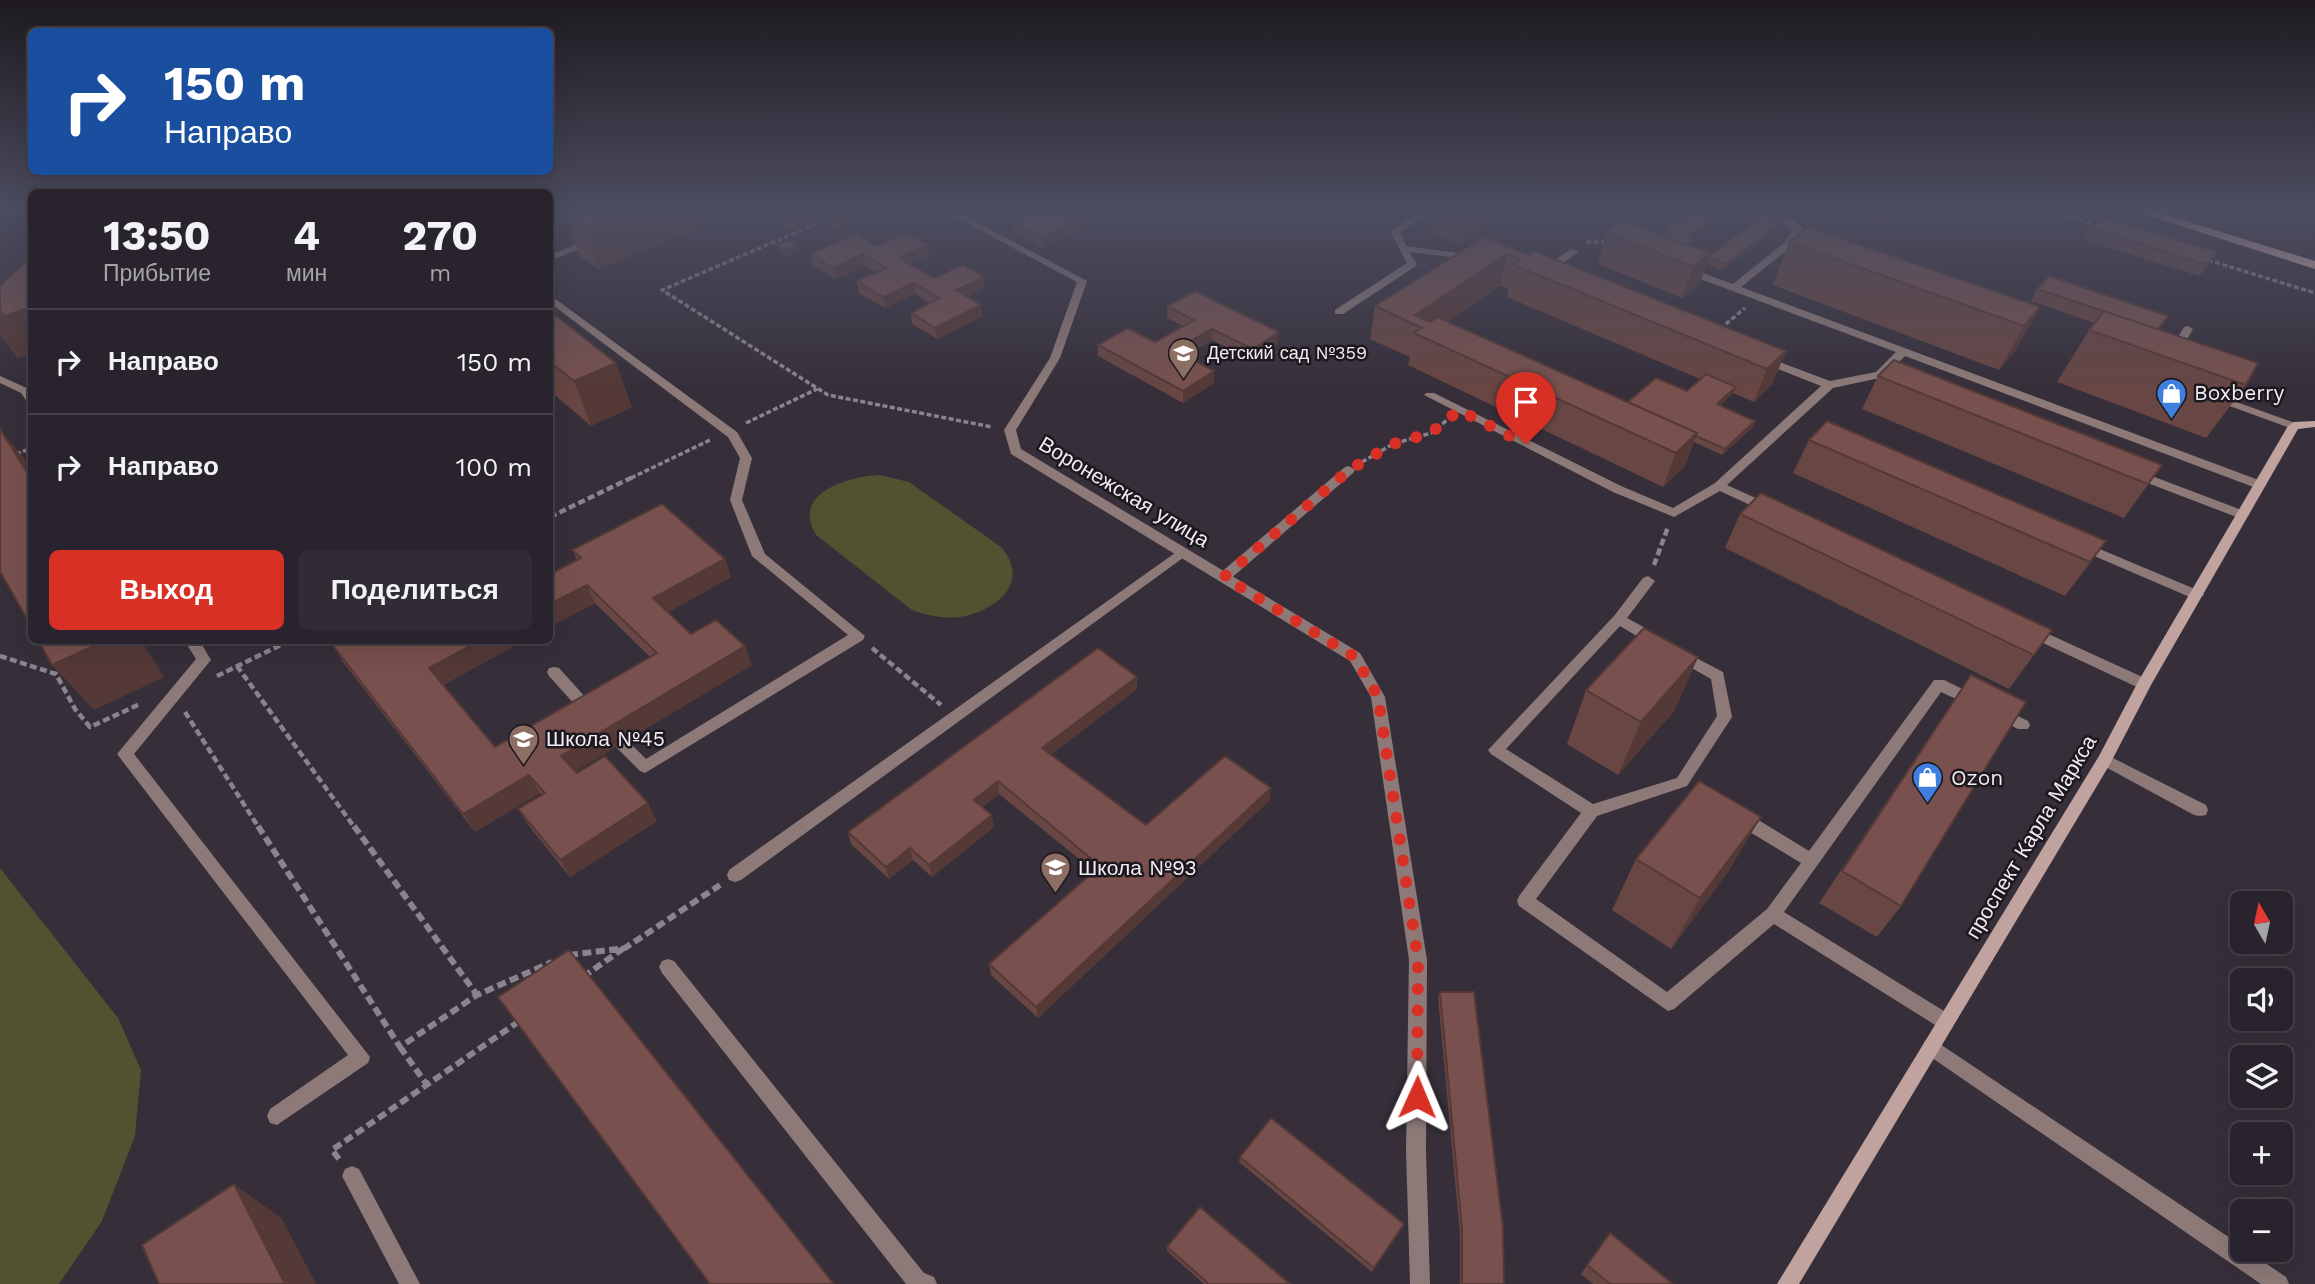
<!DOCTYPE html>
<html lang="ru">
<meta charset="utf-8">
<style>
body{margin:0;font-family:"Work Sans",sans-serif;background:#302b34;color:#f1f3f6;height:100vh;display:flex;flex-direction:column;font-size:26px;white-space:nowrap}
*{box-sizing:border-box;margin:0}
p{font-size:23px;color:#a5a4a9}
.icon{flex:none;width:38px;height:38px;fill:none;stroke:currentColor;stroke-width:2;stroke-linecap:round;stroke-linejoin:round}
.map{position:relative;flex:1;overflow:hidden}
.drawer{position:absolute;left:28px;top:189px;width:525px;height:455px;display:flex;flex-direction:column;background:#28232c;border-radius:10px;box-shadow:0 7px 28px #0002,0 0 0 2px #444048}
.drawer>*{flex:none}
.top-card{position:absolute;left:28px;top:28px;width:525px;height:147px;border-radius:10px;box-shadow:0 7px 28px #0002,0 0 0 2px #444048;background:#1a4fa0;color:#fff;overflow:hidden}
.needle{width:46px;rotate:351deg}
.fabs{position:absolute;left:2230px;top:891px;display:grid;gap:14px}
.fabs a{display:grid;place-items:center;width:63px;height:63px;border-radius:10px;background:#28232c;box-shadow:0 7px 28px #0002,0 0 0 2px #444048;font-size:35px}
.pin{position:absolute;display:grid;place-items:center;width:60px;height:60px;color:#fff;margin:-72px -30px;border-radius:50% 50% 50% 0;rotate:-45deg;box-shadow:0 0 7px #0007}
.pin .icon{rotate:45deg}
.me{position:absolute;width:77px;margin:-38px;rotate:1deg;stroke-linejoin:round;filter:drop-shadow(0 0 5px #0008)}
.turn{display:flex;align-items:center;gap:24px;height:147px;padding:0 21px;font-size:32px}
.turn .icon{width:91px;height:91px;stroke-width:2.5}
.turn b{display:block;font-size:49px;line-height:60px}
.eta{display:flex;justify-content:space-evenly;align-items:center;height:119px;text-align:center}
.eta b{font-size:42px;font-weight:700;line-height:49px}
.action{display:flex;gap:14px;margin-top:auto;padding:14px 21px}
.action a{flex:1;height:80px;border-radius:10px;background:#d93025;color:#fff;font-size:28px;font-weight:700;line-height:80px;text-align:center}
.action a+a{background:#302b34;color:#f1f3f6}
ul{padding:0;list-style:none}
li{display:flex;align-items:center;gap:21px;height:105px;padding:0 21px;border-top:2px solid #444048}
li div{flex:1}
li b{display:block;font-size:26px}
li em{font-style:normal}
.map>svg:first-child{display:block}
.green{fill:#505230}
.lines{fill:none;stroke-linecap:round;stroke-linejoin:round}
.path-far2{stroke:#8a848e;stroke-width:3.5;stroke-dasharray:5 2.5;stroke-linecap:butt}
.path-far1{stroke:#8a848e;stroke-width:4.5;stroke-dasharray:7 3.5;stroke-linecap:butt}
.path{stroke:#8a848e;stroke-width:6;stroke-dasharray:9 4.5;stroke-linecap:butt}
.lane{fill:#8d7a78;fill-rule:evenodd}
.street{fill:#8d7a78;fill-rule:evenodd}
.secondary{fill:#c0a29f;fill-rule:evenodd}
.primary{fill:#e8c1be;fill-rule:evenodd}
.wall{fill:#674643;fill-rule:evenodd}
.shaded-wall{fill:#543937}
.building{fill:#78514e;stroke:#543937;stroke-width:2}
.route{stroke:#d93025;stroke-width:12;stroke-dasharray:0 21.6}
.labels{text-anchor:middle;stroke-width:5;stroke-linejoin:round;paint-order:stroke}
.far-poi-label{font-size:18px;fill:#f1ecf4;stroke:#1c181d;text-anchor:start}
.poi-label{font-size:21px;fill:#f1ecf4;stroke:#1c181d;text-anchor:start}
.street-label{font-size:21px;fill:#f1ecf4;stroke:#1c181d}
</style>
<div class="map">
<svg width="2315" height="1284" viewBox="0 0 2315 1284">
<rect width="100%" height="100%" fill="#362f3a"/>
<!-- green -->
<path class="green" d="M879,475L909,482L1001,547C1030,580 1000,608 965,616C947,620 929,616 912,610L816,535C791,493 847,477 879,475Z
M0,868L118,1018L141,1070L135,1136L102,1221L59,1284H0Z"/>
<g class="lines">
<!-- path-far2 -->
<path class="path-far2" d="M851,209L662,290L828,395L992,427
M2044,209L2100,226
M1586,242H1609
M2208,260L2315,293
M1720,329L1745,308
M746,423L817,389
M16,454L32,448
M1362,462L1393,444L1431,433L1447,420
M631,478L710,440"/>
<!-- path-far1 -->
<path class="path-far1" d="M550,517L635,476
M1654,565L1668,527
M872,648L941,705
M0,656L56,674L75,709L90,727L140,704
M237,666L355,828
M217,676L291,640
M185,712L259,828"/>
<!-- path -->
<path class="path" d="M258,826L400,1047L477,995L552,962
M354,826L477,995
M569,955L625,948L720,885
M583,977L624,948
M400,1047L427,1085
M339,1159L332,1150L521,1020"/>
<!-- lane -->
<path class="lane" d="M1426,209H1437L1400,232L1406,246L1473,255L1476,256V260L1409,252L1417,264L1416,266L1343,314H1335V310L1407,263L1390,231Z
M1761,209C1778,209 1790,216 1803,228L1791,247L1741,287L2264,482L2266,485L2260,489L2256,488L1905,356L1884,377L1833,388L1727,485L1773,506L1775,509L1773,512H1765L1720,491L1674,517L1613,492L1424,395L1426,393H1434L1621,486L1673,508L1715,483L1821,386L1758,361V357H1766L1830,381L1876,372L1896,352L1682,272L1681,270L1686,267L1733,284L1784,243L1793,229Z
M590,239L598,241L550,261V255Z
M1571,249L1579,251L1549,274H1541V270Z
M550,295L737,432L752,458L742,500L765,554L865,636L863,640L645,773L640,771L616,747L613,743L616,739H626L646,759L848,635L752,556L730,500L740,458L728,437L550,303Z
M2188,326L2193,329L2183,346L2187,351L2186,353H2178L2172,347L2184,327Z
M0,376L29,389L32,392V404L28,403L21,393L0,383Z
M2217,395L2298,424L2300,426L2294,430L2290,428L2213,400L2211,398Z
M1349,466L1355,470L1353,473L1229,580H1219L1217,577L1219,574L1345,467Z
M2136,470L2247,512L2249,515L2243,519L2239,518L2132,477L2130,474Z
M2083,542L2202,592L2204,595L2197,600L2192,598L2078,549L2077,546L2078,543Z
M1182,548L1189,552L1187,555L741,880L735,882L729,880L727,875L729,870Z
M1648,576L1655,581L1627,618L1660,636L1662,640L1660,644H1650L1620,626L1506,749L1593,804L1677,778L1717,716L1711,679L1674,658L1672,654L1674,650L1679,649L1723,672L1732,717L1687,786L1597,816L1536,899L1667,992L1767,909L1801,863L1735,823L1733,818L1735,813L1741,812L1747,813L1809,851L1934,680H1944L1981,698L1983,702L1981,706H1971L1941,692L1784,912L1952,1016L1955,1022L1952,1028L1946,1030L1940,1028L1774,924L1674,1009L1668,1011L1519,906L1517,901L1519,896L1581,813L1491,754L1488,750L1614,616L1643,578Z
M2031,626L2149,680L2151,684L2149,688H2139L2026,635L2024,631Z
M184,640H199L211,660L134,754L370,1057L368,1063L277,1125L270,1123L267,1116L270,1109L348,1055L117,754L196,659Z
M554,667L559,668L596,709L598,713L596,717H586L549,676L547,672L549,668Z
M1997,706L2028,721L2030,725L2028,729H2018L1992,716L1990,712L1992,708Z
M2105,754L2206,805L2208,810L2206,815L2200,816L2194,815L2100,764L2097,760L2100,756Z
M668,959L674,961L924,1273L934,1277L937,1284H906L662,973L659,967L662,961Z
M352,1166L359,1169L420,1284H399L342,1176L345,1169Z"/>
<!-- street -->
<path class="street" d="M940,209H952L1087,281L1060,358L1016,430L1021,449L1360,653L1385,697L1427,960L1426,1151L1430,1284H1410L1406,1151L1409,960L1371,697L1350,661L1011,454L1004,430L1050,358L1077,282Z
M1931,1038L2242,1246V1250H2246L2286,1277L2289,1284H2261L1925,1053L1922,1047L1925,1041Z"/>
<!-- secondary -->
<path class="secondary" d="M2315,421V427L2298,429L2151,685L2110,764L1799,1284H1777L2099,756L2139,680L2288,426L2294,422Z"/>
<!-- primary -->
<path class="primary" d="M2128,209H2147L2315,261V269Z"/>
</g>
<!-- wall -->
<path class="wall" d="M578,209H710L713,222L599,269L580,256L565,214Z
M769,209H846L795,231L771,218Z
M853,209H894V210L871,220L854,211Z
M1435,209H1515L1460,244L1431,233Z
M1697,209H1741L1733,217L1723,213L1690,238L1691,245L1690,246L1709,256L1752,224L1746,222L1748,216L1781,225L1723,270L1707,264L1699,285L1682,298L1598,264L1607,233L1661,235Z
M1855,209H1906L1888,226L1853,214Z
M827,220L853,225L839,231L829,226Z
M1098,221L1042,248L1014,233L1013,222Z
M2091,228L2209,264L2199,276L2085,240Z
M1484,237L1786,351L1772,384L1754,402L1733,393L1720,405L1755,421L1753,427L1722,455L1694,442L1684,467L1663,487L1408,365L1410,357L1370,339L1375,306ZM1500,286L1509,289L1507,297L1700,379L1687,391L1628,402L1448,322Z
M1789,242L2040,307L2015,351L1999,370L1773,285Z
M777,245L799,251L788,256L778,250Z
M877,246L930,256L911,265L934,278L985,288L968,297L983,316L937,339L912,324L911,313L930,303L915,294L885,308L859,293L857,281L876,272L865,266L835,279L813,265L810,254Z
M32,255V353L18,358L0,335V286Z
M2037,289L2159,330L2246,385L2206,438L2057,382L2089,330L2094,323L2031,301Z
M1167,306L1278,344L1252,361L1212,340L1185,356L1214,383L1183,403L1098,356V345L1155,342L1183,326L1167,318Z
M550,311L632,407L591,426L550,391Z
M1878,376L2162,465L2124,518L1862,409Z
M1809,440L2106,541L2065,596L1793,473Z
M1740,514L2052,630L2009,689L1725,548Z
M572,550L725,559L731,577L668,612L691,634L752,665L575,771L577,773L657,821L570,877L529,826L518,809L541,795L540,793L475,832L343,662L331,643L411,646L525,640L443,685L495,747L650,657L595,603L550,627L577,560Z
M1698,657L1674,711L1618,775L1567,744L1586,690Z
M1971,675L1901,906L1877,937L1819,903Z
M1137,677V689L1051,754L1146,825L1270,800L1038,1018L991,975L989,964L1094,871L999,794L982,807L994,827L932,877L913,860L889,879L851,844L848,832Z
M1636,859L1730,869L1671,949L1612,910Z
M1440,992L1504,1284H1460V1234L1438,998Z
M1240,1157L1404,1224L1402,1229L1372,1272L1239,1162Z
M1610,1233L1673,1284H1593L1581,1274Z
M1167,1247L1290,1284H1204L1167,1251Z"/>
<!-- shaded-wall -->
<path class="shaded-wall" d="M630,209H710L713,222L599,269L584,227Z
M817,209H846L795,231L792,220Z
M882,209L894,210L871,220L870,215Z
M1473,209H1515L1460,244L1466,213Z
M1723,209H1725L1723,213L1684,242L1686,237Z
M1738,209H1741L1733,217L1735,211Z
M1895,209H1906L1888,226Z
M1097,210L1098,221L1042,248L1041,237Z
M852,219L853,225L839,231L838,225Z
M1783,220L1781,225L1723,270L1726,264Z
M798,245L799,251L788,256L786,250Z
M928,245L930,256L900,270L899,258Z
M1710,253L1699,285L1682,298L1693,267Z
M863,254L865,266L835,279L833,268Z
M1507,254L1500,286L1424,338L1422,328L1415,315Z
M984,277L985,288L957,302L956,290Z
M913,283L915,294L885,308L883,297Z
M981,305L983,316L937,339L935,328Z
M32,307V352L4,316Z
M2040,307L2015,351L1999,370L2024,326Z
M0,310L32,353L18,358L0,334Z
M1212,329V340L1175,362V350Z
M1279,332L1278,344L1252,361L1253,349Z
M1786,351L1772,384L1754,402L1767,369Z
M616,363L632,407L591,426L574,381Z
M1214,371V383L1183,403V391Z
M1736,387L1733,393L1714,410L1717,404Z
M1755,421L1753,427L1722,455L1725,449Z
M0,429L32,468V480Z
M1697,433L1684,467L1663,487L1676,453Z
M2162,465L2138,499L2124,518L2148,484Z
M2106,541L2082,575L2065,596L2090,562Z
M725,559L731,577L660,617L653,598Z
M587,585L595,603L550,627V604Z
M107,640H141L164,677L94,710L52,665Z
M481,640H525L440,686L429,668Z
M745,646L752,665L571,774L561,756Z
M1698,657L1674,711L1618,775L1641,722Z
M1137,677V689L1044,760L1042,748Z
M529,775L540,793L475,832L463,814Z
M998,781L999,794L976,812L974,800Z
M1271,788L1270,800L1038,1018L1036,1007Z
M648,803L657,821L570,877L560,860Z
M992,815L994,827L932,877L929,865Z
M1761,817L1730,869L1671,949L1700,898Z
M910,848L913,860L889,879L886,867Z
M234,1184L282,1219L316,1284H285Z
M1404,1224L1402,1229L1372,1272L1374,1268Z"/>
<!-- building -->
<path class="building" d="M578,209H630L584,227L565,214Z
M773,209H817L792,220Z
M860,209H882L870,215Z
M1040,209H1096L1097,210L1041,237L1013,222Z
M1455,209H1473L1466,213Z
M1697,209H1723L1686,237L1693,239L1686,244L1661,235Z
M1755,210L1783,220L1726,264L1709,258V256L1758,219L1748,216Z
M841,214L852,219L838,225L827,220Z
M2102,217L2217,252L2207,265L2091,228Z
M1625,221L1710,253L1693,267L1607,233Z
M1808,227L2040,307L2024,326L1789,242Z
M906,233L928,245L899,258L934,278L963,265L984,277L956,290L981,305L935,328L911,313L940,298L913,283L883,297L857,281L886,268L863,254L833,268L810,254L856,234L877,246Z
M1484,237L1529,255L1534,251L1786,351L1767,369L1514,265L1521,260L1507,254L1415,315L1430,322L1437,317L1697,433L1676,453L1414,333L1422,328L1375,306Z
M788,240L798,245L786,250L777,245Z
M32,255V307L4,316L0,310V286Z
M2049,276L2168,316L2158,329L2037,289Z
M1195,291L1279,332L1253,349L1212,329L1175,350L1214,371L1183,391L1098,345L1128,328L1155,342L1194,320L1167,306Z
M550,311L616,363L574,381L550,362Z
M2104,311L2258,363L2246,385L2089,330Z
M1894,360L2162,465L2148,484L1878,376Z
M1706,374L1736,387L1717,404L1755,421L1725,449L1696,436L1697,433L1628,402L1656,378L1687,391Z
M1827,421L2106,541L2090,562L1809,440Z
M0,429L32,480V628L0,571Z
M1761,493L2052,630L2034,655L1740,514Z
M662,504L725,559L653,598L691,634L716,620L745,646L561,756L577,773L605,756L648,803L560,860L518,809L545,793L529,775L463,814L331,643L337,640H406L411,646L421,640H481L429,668L495,747L657,653L587,585L550,604V574L581,558L572,550Z
M1644,628L1698,657L1641,722L1586,690Z
M38,640H107L52,665Z
M1098,648L1137,677L1042,748L1146,825L1225,756L1271,788L1036,1007L989,964L1100,866L998,781L974,800L992,815L929,865L910,848L886,867L848,832Z
M1971,675L2026,702L1901,906L1842,871Z
M1699,781L1761,817L1700,898L1636,859Z
M569,950L834,1284H710L498,997Z
M1440,992H1474L1503,1228L1504,1284H1462V1229Z
M1271,1118L1404,1224L1374,1268L1240,1157Z
M234,1184L285,1284H159L142,1245Z
M1200,1207L1290,1284H1209L1167,1247Z
M1610,1233L1673,1284H1610L1587,1265Z"/>
<!-- sky -->
<linearGradient id="sky" x2="0" y2="1"><stop stop-color="#1e1a20"/><stop offset="0.54" stop-color="#4c4d60"/><stop offset="1" stop-color="#4c4d60" stop-opacity="0"/></linearGradient>
<rect width="2315" height="389" fill="url(#sky)"/>
<g class="lines">
<!-- route -->
<path class="route" d="M1417,1097L1418,960L1378,697L1355,657L1224,577L1349,470L1393,444L1431,433L1459,410L1526,444"/>
</g>
<!-- icons -->
<defs>
<symbol id="school-pin" viewBox="-11 -11 22 30"><path d="M0 17L-7.5 6A9.5 9.5 0 1 1 7.5 6Z" fill="#8d6e63" stroke="#1c181d"/><path d="M0-5L7-2L0 1L-7-2ZM-4 1L0 2.5L4 1V4Q0 6-4 4Z" fill="#fff"/></symbol>
<symbol id="shop-pin" viewBox="-11 -11 22 30"><path d="M0 17L-7.5 6A9.5 9.5 0 1 1 7.5 6Z" fill="#3f7fe0" stroke="#1c181d"/><path d="M-5-2.5h2.3a2.7 3.5 0 0 1 5.4 0H5L5.5 6h-11ZM-1.5-2.5h3a1.5 2.3 0 0 0-3 0Z" fill="#fff"/></symbol>
</defs>
<g fill-rule="evenodd">
<use href="#school-pin" x="1166" y="336" width="35" height="47"/>
<use href="#shop-pin" x="2154" y="376" width="35" height="47"/>
<use href="#school-pin" x="506" y="722" width="35" height="47"/>
<use href="#shop-pin" x="1910" y="760" width="35" height="47"/>
<use href="#school-pin" x="1038" y="850" width="35" height="47"/>
</g>
<g class="labels">
<!-- far-poi labels -->
<g class="far-poi-label">
<text x="1207" y="359">Детский сад №359</text>
</g>
<!-- poi labels -->
<g class="poi-label">
<text x="2194" y="400">Boxberry</text>
<text x="546" y="746">Школа №45</text>
<text x="1951" y="785">Ozon</text>
<text x="1078" y="875">Школа №93</text>
</g>
<!-- street labels -->
<g class="street-label">
<text transform="translate(1124 492) rotate(31)" y="7">Воронежская улица</text>
<text transform="translate(2031 837) rotate(-59)" y="7">проспект Карла Маркса</text>
</g>
</g>
</svg>
<div class="fabs">
<a><svg class="needle" viewBox="-14 -14 28 28"><path d="M0-13l5 13h-10z" fill="#e53935"/><path d="M0 13l5-13h-10z" fill="#a5a4a9"/></svg></a>
<a><svg class="icon" aria-label="sound" viewBox="0 0 24 24"><path d="M4 9h4l5-4v14l-5-4H4zM17 9q2 3 0 6"/></svg></a>
<a><svg class="icon" aria-label="layers" viewBox="0 0 24 24"><path d="M12 4l9 5-9 5-9-5zM3 14l9 5 9-5"/></svg></a>
<a>+</a>
<a>−</a>
</div>
<div class="pin" style="left:1526px;top:444px;background:#d93025"><svg class="icon" aria-label="arrive" viewBox="0 0 24 24"><path d="M6 21V4h12l-3 4 3 4H6"/></svg></div>
<svg class="me" style="left:1417px;top:1097px" viewBox="-20 -20 40 40"><path d="M0-17L14 15 0 8-14 15z" fill="#d93025" stroke="#fff" stroke-width="4"/></svg>
<div class="top-card">
<div class="turn"><svg class="icon" aria-label="right" viewBox="0 0 24 24"><path d="M7 20v-9h11M14 6l5 5-5 5"/></svg><div><b>150 m</b>Направо</div></div>
</div>
<section class="drawer">
<div class="eta">
<div><b>13:50</b><p>Прибытие</p></div>
<div><b>4</b><p>мин</p></div>
<div><b>270</b><p>m</p></div>
</div>
<ul>
<li><svg class="icon" aria-label="right" viewBox="0 0 24 24"><path d="M7 20v-9h11M14 6l5 5-5 5"/></svg><div><b>Направо</b></div><em>150 m</em></li>
<li><svg class="icon" aria-label="right" viewBox="0 0 24 24"><path d="M7 20v-9h11M14 6l5 5-5 5"/></svg><div><b>Направо</b></div><em>100 m</em></li>
</ul>
<div class="action"><a>Выход</a><a>Поделиться</a></div>
</section>
</div>
